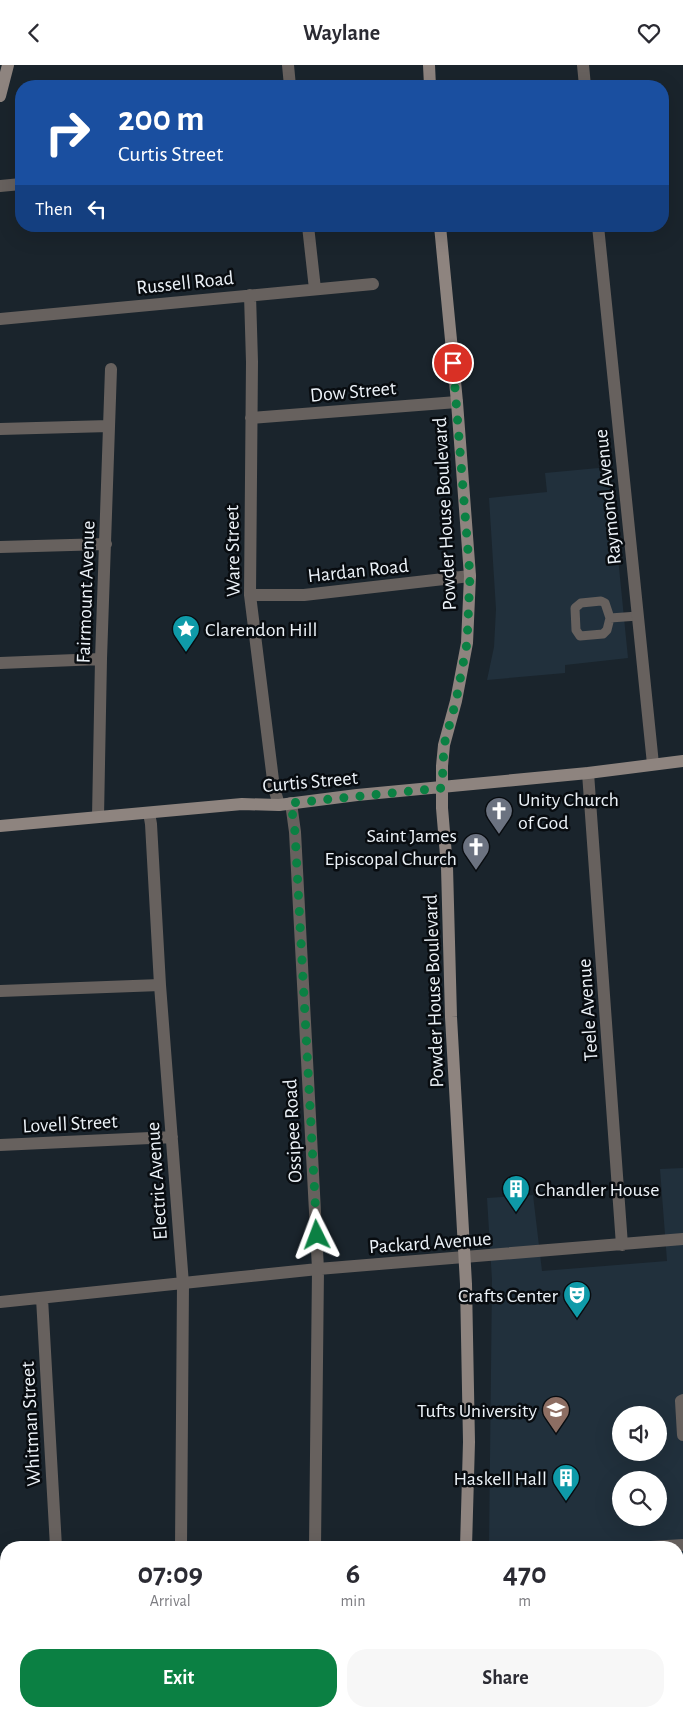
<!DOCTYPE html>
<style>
body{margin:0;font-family:"Alegreya Sans",sans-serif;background:#f7f7f7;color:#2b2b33;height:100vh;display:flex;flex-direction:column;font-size:19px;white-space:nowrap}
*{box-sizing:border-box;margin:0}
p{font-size:16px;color:#7c7c81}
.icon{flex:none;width:28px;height:28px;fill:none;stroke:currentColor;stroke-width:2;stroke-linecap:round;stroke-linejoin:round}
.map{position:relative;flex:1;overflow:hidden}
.sheet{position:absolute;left:0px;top:1476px;width:684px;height:176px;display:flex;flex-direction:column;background:#fff;border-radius:20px 20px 0 0;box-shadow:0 5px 20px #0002}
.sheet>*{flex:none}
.hud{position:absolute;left:15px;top:15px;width:654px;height:152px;border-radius:20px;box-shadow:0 5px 20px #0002;background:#1a4fa0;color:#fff;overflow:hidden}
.fabs{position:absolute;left:612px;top:1341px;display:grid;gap:10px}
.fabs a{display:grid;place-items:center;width:55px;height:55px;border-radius:50%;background:#fff;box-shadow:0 5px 20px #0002;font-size:25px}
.pin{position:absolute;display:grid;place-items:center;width:42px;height:42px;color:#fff;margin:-21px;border:2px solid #fff;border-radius:50%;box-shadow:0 1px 5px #0007}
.me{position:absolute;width:55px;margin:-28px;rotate:357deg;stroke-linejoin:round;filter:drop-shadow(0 0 4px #0008)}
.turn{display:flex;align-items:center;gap:18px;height:105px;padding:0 20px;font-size:22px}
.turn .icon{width:65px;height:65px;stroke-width:2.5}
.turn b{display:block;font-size:35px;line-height:42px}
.then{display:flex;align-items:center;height:48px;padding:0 20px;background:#0003;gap:10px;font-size:19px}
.eta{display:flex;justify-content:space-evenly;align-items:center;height:85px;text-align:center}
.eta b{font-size:30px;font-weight:700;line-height:35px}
.button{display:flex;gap:10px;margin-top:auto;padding:10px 20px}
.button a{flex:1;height:58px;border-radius:20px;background:#0b8043;color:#fff;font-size:20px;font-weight:700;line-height:58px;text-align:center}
.button a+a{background:#f7f7f7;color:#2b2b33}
header{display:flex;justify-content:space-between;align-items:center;height:65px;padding:0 20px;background:#fff;font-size:22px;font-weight:700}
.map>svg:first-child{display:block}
.built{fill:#21303c;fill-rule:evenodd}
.green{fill:#2c3916}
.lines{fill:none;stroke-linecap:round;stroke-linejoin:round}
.lane{stroke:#67615e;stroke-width:9}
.street{stroke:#67615e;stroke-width:12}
.secondary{stroke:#8e847f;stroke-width:12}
.route{stroke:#0b8043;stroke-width:9;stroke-dasharray:0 16.2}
.labels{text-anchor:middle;stroke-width:5;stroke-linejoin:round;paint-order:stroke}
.street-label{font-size:20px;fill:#ecf2f8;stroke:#080c10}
.poi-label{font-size:20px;fill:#ecf2f8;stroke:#080c10;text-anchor:end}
</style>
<header><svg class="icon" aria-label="back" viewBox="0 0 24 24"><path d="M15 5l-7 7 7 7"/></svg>Waylane<svg class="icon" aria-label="heart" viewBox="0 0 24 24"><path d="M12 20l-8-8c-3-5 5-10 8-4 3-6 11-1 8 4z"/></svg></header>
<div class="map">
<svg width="683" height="1652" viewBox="0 0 683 1652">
<rect width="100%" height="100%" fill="#1a242c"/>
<!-- built -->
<path class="built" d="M609,402L628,593L565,600V608L487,615L494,582L496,544L489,433L547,427L545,408Z
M683,1103V1652H473L474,1646H678V1482H489L492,1215L487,1133L533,1130L542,1206L667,1196L660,1104ZM621,1350H659V1388H621ZM621,1415H659V1452H621Z"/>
<!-- green -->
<path class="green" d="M482,1646H556L562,1652H481Z"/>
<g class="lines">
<!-- lane -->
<path class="lane" d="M610,553L605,538L601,536L581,538L575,543L576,565L580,571L603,569L607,565L610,553L638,551"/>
<!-- street -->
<path class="street" d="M288,0L290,21
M583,0L585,21
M0,121L21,119
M308,161L315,224
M598,161L653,699
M250,230L252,297L250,530L274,723L279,740
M0,254L373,219
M251,353L457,337
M0,364L109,361
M0,482L106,479
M250,530H304L470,511
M0,598L101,594
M588,708L622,1180
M291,738L295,767L318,1204L315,1482
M149,748L151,759L160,920L183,1219L181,1482
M98,752L101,594L111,304
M0,926L160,920
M0,1080L172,1072
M42,1233L56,1482
M0,1237L318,1204L683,1174
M683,1335L681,1336L683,1370
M651,1482L683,1480
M678,1548L683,1652
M85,1646L87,1652
M213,1646L214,1652
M241,1652L310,1646"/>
<!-- secondary -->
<path class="secondary" d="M429,0L430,21
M0,31L8,0
M440,161L457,337L470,511L467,578L456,636L444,680L442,701V743L447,802L451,952L466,1219L469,1377L466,1482
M0,761L242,739L279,740L357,730L588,708L683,696
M448,1652L449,1646"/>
</g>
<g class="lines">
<!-- route -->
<path class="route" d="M317,1170L295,767L291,738L442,723L444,680L456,636L467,578L470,511L453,298"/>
</g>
<!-- icons -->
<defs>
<symbol id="sight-pin" viewBox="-11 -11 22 30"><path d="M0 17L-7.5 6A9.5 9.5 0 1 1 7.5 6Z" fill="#0f9aa8" stroke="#080c10"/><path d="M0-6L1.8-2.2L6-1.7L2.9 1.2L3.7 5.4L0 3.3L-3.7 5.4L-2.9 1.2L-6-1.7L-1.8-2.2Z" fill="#fff"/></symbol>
<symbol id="church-pin" viewBox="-11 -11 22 30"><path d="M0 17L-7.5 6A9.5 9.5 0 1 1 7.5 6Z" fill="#6b7280" stroke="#080c10"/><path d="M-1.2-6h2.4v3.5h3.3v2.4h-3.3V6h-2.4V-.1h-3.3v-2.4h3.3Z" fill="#fff"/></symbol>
<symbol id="building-pin" viewBox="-11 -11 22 30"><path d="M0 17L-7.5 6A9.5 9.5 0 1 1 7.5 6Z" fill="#0f9aa8" stroke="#080c10"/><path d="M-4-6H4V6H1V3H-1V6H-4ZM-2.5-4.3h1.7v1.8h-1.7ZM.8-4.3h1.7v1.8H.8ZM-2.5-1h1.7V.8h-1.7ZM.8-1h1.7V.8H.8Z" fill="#fff"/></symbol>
<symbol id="theatre-pin" viewBox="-11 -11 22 30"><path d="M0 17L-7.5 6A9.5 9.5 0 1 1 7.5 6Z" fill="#0f9aa8" stroke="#080c10"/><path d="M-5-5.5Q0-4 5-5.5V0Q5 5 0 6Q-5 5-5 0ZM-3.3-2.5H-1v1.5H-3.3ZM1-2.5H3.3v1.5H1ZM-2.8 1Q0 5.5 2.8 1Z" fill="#fff"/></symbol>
<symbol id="university-pin" viewBox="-11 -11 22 30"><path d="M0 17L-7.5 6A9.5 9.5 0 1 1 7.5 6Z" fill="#8d6e63" stroke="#080c10"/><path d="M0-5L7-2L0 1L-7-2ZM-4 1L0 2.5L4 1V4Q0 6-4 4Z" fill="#fff"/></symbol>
</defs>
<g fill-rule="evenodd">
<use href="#sight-pin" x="170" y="548" width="32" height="43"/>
<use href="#church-pin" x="483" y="730" width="32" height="43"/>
<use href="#church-pin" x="460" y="766" width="32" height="43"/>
<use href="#building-pin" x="500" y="1108" width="32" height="43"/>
<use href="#theatre-pin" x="561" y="1214" width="32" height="43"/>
<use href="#university-pin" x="540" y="1329" width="32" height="43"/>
<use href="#building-pin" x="550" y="1397" width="32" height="43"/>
</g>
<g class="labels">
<!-- street labels -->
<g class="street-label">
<text transform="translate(185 217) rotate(-6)" y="7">Russell Road</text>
<text transform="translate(353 326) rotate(-5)" y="7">Dow Street</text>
<text transform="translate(607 432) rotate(-96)" y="7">Raymond Avenue</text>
<text transform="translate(444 449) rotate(-93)" y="7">Powder House Boulevard</text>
<text transform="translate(232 486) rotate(-91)" y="7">Ware Street</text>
<text transform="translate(358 505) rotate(-6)" y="7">Hardan Road</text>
<text transform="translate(85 527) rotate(-88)" y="7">Fairmount Avenue</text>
<text transform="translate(310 716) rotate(-5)" y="7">Curtis Street</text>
<text transform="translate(433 926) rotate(-92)" y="7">Powder House Boulevard</text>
<text transform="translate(587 945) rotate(-94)" y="7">Teele Avenue</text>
<text transform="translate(70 1058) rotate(-3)" y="7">Lovell Street</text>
<text transform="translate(292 1066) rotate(-93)" y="7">Ossipee Road</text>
<text transform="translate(156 1116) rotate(-94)" y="7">Electric Avenue</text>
<text transform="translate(430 1177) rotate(-4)" y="7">Packard Avenue</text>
<text transform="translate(30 1359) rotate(-93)" y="7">Whitman Street</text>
</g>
<!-- poi labels -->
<g class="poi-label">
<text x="205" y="571" text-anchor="start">Clarendon Hill</text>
<text x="518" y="741" text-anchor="start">Unity Church<tspan x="518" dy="23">of God</tspan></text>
<text x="457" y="777">Saint James<tspan x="457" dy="23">Episcopal Church</tspan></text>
<text x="535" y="1131" text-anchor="start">Chandler House</text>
<text x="558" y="1237">Crafts Center</text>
<text x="537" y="1352">Tufts University</text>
<text x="547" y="1420">Haskell Hall</text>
</g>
</g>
</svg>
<div class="fabs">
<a><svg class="icon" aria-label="sound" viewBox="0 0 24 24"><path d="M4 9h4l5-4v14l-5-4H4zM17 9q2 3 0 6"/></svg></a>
<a><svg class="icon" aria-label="search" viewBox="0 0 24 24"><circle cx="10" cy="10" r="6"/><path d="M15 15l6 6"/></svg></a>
</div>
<div class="pin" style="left:453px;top:298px;background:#d93025"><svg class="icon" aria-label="arrive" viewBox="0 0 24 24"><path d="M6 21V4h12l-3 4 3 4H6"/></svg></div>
<svg class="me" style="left:317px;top:1170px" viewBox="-20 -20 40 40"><path d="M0-17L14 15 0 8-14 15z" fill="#0b8043" stroke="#fff" stroke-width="4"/></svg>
<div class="hud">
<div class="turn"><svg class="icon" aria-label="right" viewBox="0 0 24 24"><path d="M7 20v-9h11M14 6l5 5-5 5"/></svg><div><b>200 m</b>Curtis Street</div></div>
<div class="then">Then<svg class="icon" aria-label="left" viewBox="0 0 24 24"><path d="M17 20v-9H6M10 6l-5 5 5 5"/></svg></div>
</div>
<section class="sheet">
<div class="eta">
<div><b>07:09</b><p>Arrival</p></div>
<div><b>6</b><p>min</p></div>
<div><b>470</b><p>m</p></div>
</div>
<div class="button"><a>Exit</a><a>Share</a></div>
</section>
</div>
